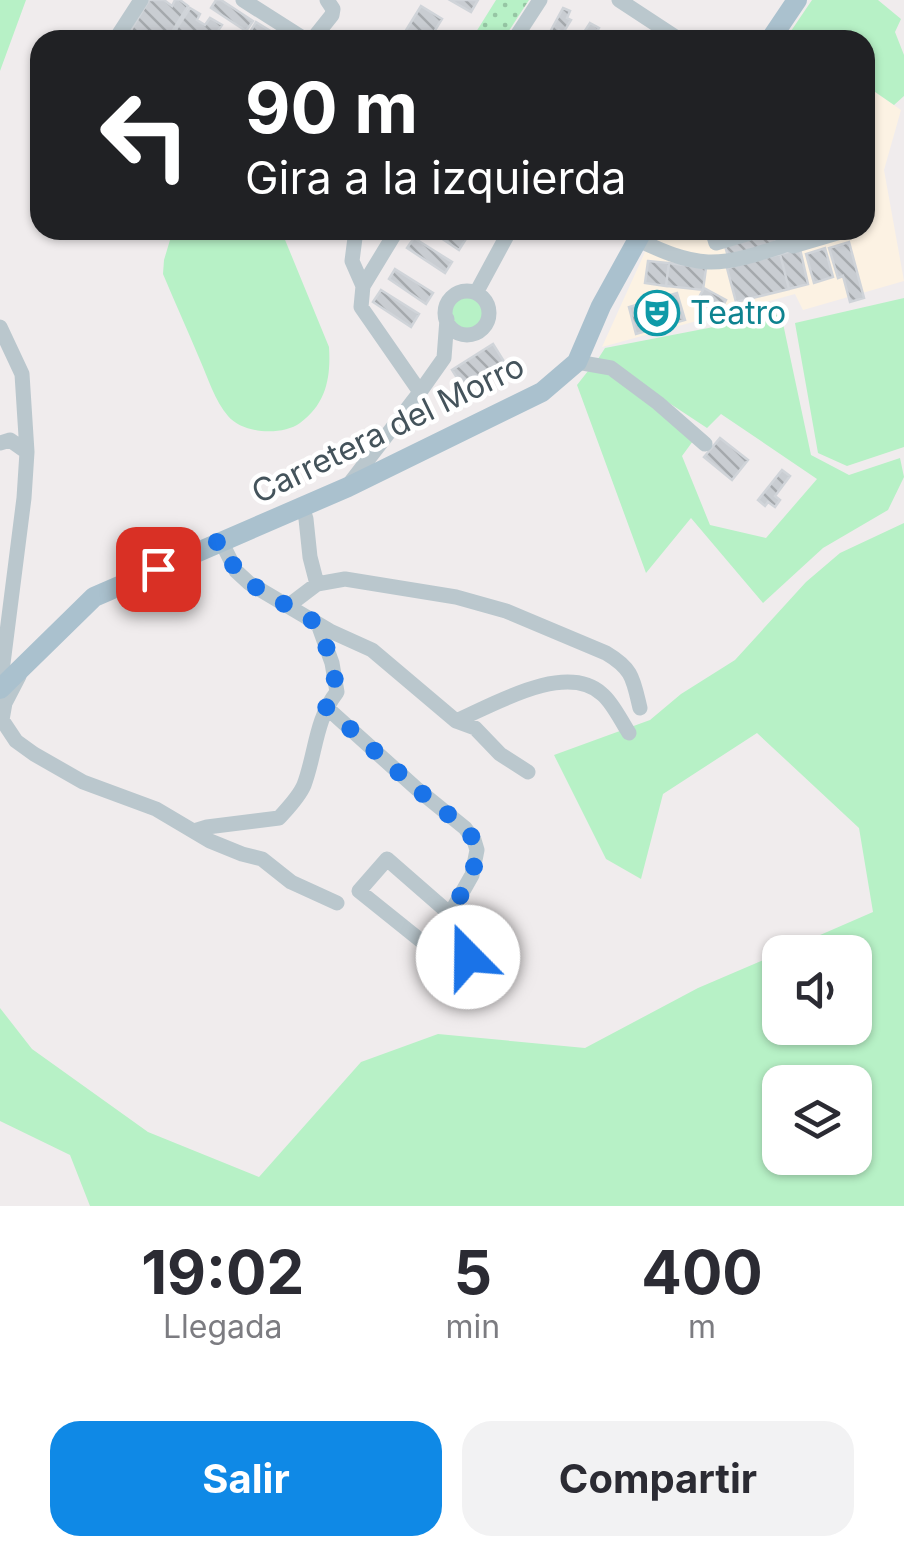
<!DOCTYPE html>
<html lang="es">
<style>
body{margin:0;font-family:Inter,sans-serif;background:#f2f2f3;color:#2b2b33;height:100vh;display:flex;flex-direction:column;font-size:38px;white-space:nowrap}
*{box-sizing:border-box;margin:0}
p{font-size:32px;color:#7c7c81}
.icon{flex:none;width:55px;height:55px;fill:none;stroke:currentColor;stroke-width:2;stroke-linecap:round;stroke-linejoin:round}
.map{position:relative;height:1206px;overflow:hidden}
.side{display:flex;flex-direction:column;background:#fff;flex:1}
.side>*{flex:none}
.hud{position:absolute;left:30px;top:30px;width:845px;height:210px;border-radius:30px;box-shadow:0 2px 8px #0004;background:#202124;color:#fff;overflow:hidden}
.fabs{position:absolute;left:762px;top:935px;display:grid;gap:20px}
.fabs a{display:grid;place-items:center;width:110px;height:110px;border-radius:20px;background:#fff;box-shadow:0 2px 8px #0004;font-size:50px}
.pin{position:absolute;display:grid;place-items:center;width:85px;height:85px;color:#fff;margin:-42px;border-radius:20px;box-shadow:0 5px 15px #0006}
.me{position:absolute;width:110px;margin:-55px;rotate:338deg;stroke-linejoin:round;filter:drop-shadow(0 0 8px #0008)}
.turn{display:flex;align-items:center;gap:35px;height:210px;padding:0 50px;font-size:45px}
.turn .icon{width:130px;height:130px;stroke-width:2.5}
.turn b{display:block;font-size:70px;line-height:85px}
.eta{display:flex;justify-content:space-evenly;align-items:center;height:170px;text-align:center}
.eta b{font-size:60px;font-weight:700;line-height:70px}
.primary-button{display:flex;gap:20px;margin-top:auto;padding:20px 50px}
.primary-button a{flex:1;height:115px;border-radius:30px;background:#0f89e6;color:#fff;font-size:40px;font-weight:700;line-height:115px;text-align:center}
.primary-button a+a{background:#f2f2f3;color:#2b2b33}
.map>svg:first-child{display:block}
.commercial{fill:#fcf2e3}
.grass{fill:#b7f1c6;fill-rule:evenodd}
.park{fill:url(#park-dots)}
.building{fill:url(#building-back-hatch);stroke:#d0d4d9;stroke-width:2.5}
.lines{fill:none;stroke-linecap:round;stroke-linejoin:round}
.minor{stroke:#bac7cd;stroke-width:15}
.major{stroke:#aac1ce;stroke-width:20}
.route{stroke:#1a73e8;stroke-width:18;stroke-dasharray:0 32.4}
.labels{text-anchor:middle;stroke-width:9;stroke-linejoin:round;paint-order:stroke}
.culture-label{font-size:32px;fill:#0d838f;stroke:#fff;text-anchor:start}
.street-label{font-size:32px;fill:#44535b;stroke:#fff}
</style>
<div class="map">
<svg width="904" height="1206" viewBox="0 0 904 1206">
<defs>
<pattern id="park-dots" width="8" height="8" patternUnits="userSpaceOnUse" patternTransform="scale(2.5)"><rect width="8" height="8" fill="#b7f1c6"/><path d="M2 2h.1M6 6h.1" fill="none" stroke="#96c6a4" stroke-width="1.8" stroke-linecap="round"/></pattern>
<pattern id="building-back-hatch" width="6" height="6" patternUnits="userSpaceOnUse" patternTransform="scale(2.5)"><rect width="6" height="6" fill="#c9cdd2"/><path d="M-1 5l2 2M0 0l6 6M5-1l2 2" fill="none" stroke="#a5a9ad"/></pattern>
</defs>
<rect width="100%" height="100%" fill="#f0eced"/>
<!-- commercial -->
<path class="commercial" d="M865,85L901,110L884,170L904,281L803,310L795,294L602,347L650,241L657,230H865Z"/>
<!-- grass -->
<path class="grass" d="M0,0H26L0,71Z
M812,0H878L901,19L895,32L904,55V96L894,105L865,85V40H803L791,31Z
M173,230H281L329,347C331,378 326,404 300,423C282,436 243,434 228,416C215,401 208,378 200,360C188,331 175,303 163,274L164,260Z
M451 313a16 16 0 1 1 32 0a16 16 0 1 1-32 0Z
M904,298V447L847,466L818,453L795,323Z
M781,314L811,455L849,475L900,458L904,477L888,510L823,548L763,603L691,518L646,573L577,385L588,371H609L693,441L682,456L710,525L766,538L817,479L721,414L707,428L619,370L598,359L605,348Z
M904,523V1206H90L70,1155L0,1121V1008L32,1049L148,1132L259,1177L361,1062L438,1034L585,1048L698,988L780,953V1028H855V952H781L873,912L859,828L757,733L663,794L641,879L606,859L554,755L650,720L681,694L735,660L806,582L840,553ZM780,1082H855V1158H780Z"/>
<!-- park -->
<path class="park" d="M496,0H529L503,40H471Z"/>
<!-- building -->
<path class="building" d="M149,0H164L172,6L175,0H180L188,6L167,40H149L151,37L144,33L139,40H125Z
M216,0H221L253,21L246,31L211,8Z
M450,0H478L471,12Z
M421,6L442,19L429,40H400Z
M190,8L200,14L197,20L205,25L210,18L222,25L212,40H169Z
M563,8L570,11L567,18L571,20L563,33L559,30L555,37L549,34Z
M256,22L285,40H263L250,32Z
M590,23L599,28L592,40H579Z
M429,230H452L466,239L459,250Z
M773,233L780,254L731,267L725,246Z
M414,238L452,262L445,273L407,248Z
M849,242L864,298L850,302L843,276L838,278L829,248Z
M825,248L833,277L814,283L806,254Z
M800,249L808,284L789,289L780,254Z
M780,254L789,289L736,302L727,268Z
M648,261L669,263L666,286L645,283Z
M669,263L706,268L703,290L666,286Z
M395,269L433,293L426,304L389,279Z
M704,288L726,300L719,313L697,301Z
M381,290L419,314L411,327L373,302Z
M677,293L685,320L636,334L629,307Z
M493,344L505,363L464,389L452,370Z
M461,392L466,400L448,410L444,402Z
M720,438L748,460L732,480L704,457Z
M782,470L790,476L775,496L780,500L775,507L768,502L765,506L758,500Z"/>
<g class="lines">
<!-- minor -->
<path class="minor" d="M243,0L306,40
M619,0L680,40
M115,40L141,0
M312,40L332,15L333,9L327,0
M514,40L540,0
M356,230L352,261L363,286
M712,230L716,243L760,230
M638,240C660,250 683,261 708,262C734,263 764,252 788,244L784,230
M788,244L793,246L844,231
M445 313a22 22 0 1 1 44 0a22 22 0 1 1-44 0Z
M476,293L510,230
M0,327L22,374L27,452L24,498L0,687
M577,362L611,368L658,403L705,444
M420,392L444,358L447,319
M0,443L10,440L27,452
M350,483L420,392L361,307L363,286L397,230
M221,541L236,571L249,583L330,631L372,650L456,721L475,728L500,754L528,772
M317,584L345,579L456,597L506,611L606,653C633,669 633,679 640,708
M288,606L317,584L310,557L306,519L302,506
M19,676L5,703L2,720L16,741L34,754L83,782L156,809L210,841L242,854L262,859L291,882L337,903
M326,707L417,789L465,828L474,840L477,850L472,875L450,914L449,941L467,957
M456,721C493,705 566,661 602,694C613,703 621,721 629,733
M194,831L207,827L279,818C288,808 299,797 304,785C316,753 315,720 337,692L332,663L318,624
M449,941L435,952L359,891L387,859L450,914"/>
<!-- major -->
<path class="major" d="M770,40L797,0
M0,689L94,597L348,487L542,392L577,362L601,306L643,230"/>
</g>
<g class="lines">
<!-- route -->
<path class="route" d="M158,569L221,540L236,571L249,583L318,624L332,663L337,692L326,707L418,790L465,828L474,840L478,850L472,875L450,914V941L468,957"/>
</g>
<!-- icons -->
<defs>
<symbol id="theatre-ring" viewBox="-11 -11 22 22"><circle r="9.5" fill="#fff" stroke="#0f9aa8" stroke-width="1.5"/><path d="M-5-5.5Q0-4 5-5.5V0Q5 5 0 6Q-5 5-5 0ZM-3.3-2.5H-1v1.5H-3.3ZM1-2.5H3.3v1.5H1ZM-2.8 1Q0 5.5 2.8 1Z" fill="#0f9aa8"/></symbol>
</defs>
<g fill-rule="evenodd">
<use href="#theatre-ring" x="632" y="288" width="50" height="50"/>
</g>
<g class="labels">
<!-- culture labels -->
<g class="culture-label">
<text x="690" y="324">Teatro</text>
</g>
<!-- street labels -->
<g class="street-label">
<text transform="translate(388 429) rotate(-26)" y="11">Carretera del Morro</text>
</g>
</g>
</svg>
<div class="fabs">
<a><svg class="icon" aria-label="sound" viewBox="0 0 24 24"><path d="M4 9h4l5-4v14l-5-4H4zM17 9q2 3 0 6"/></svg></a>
<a><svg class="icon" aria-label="layers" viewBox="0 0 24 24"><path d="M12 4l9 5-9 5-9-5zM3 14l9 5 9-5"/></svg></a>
</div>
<div class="pin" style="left:158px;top:569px;background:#d93025"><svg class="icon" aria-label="arrive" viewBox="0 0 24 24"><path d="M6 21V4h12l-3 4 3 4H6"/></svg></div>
<svg class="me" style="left:468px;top:957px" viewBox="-20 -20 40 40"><circle r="19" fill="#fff"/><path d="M0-13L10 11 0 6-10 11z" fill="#1a73e8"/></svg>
<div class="hud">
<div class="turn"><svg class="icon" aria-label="left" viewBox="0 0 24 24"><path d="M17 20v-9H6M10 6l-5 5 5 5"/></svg><div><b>90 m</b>Gira a la izquierda</div></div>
</div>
</div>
<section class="side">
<div class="eta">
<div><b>19:02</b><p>Llegada</p></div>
<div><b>5</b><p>min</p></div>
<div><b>400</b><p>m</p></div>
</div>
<div class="primary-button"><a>Salir</a><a>Compartir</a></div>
</section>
